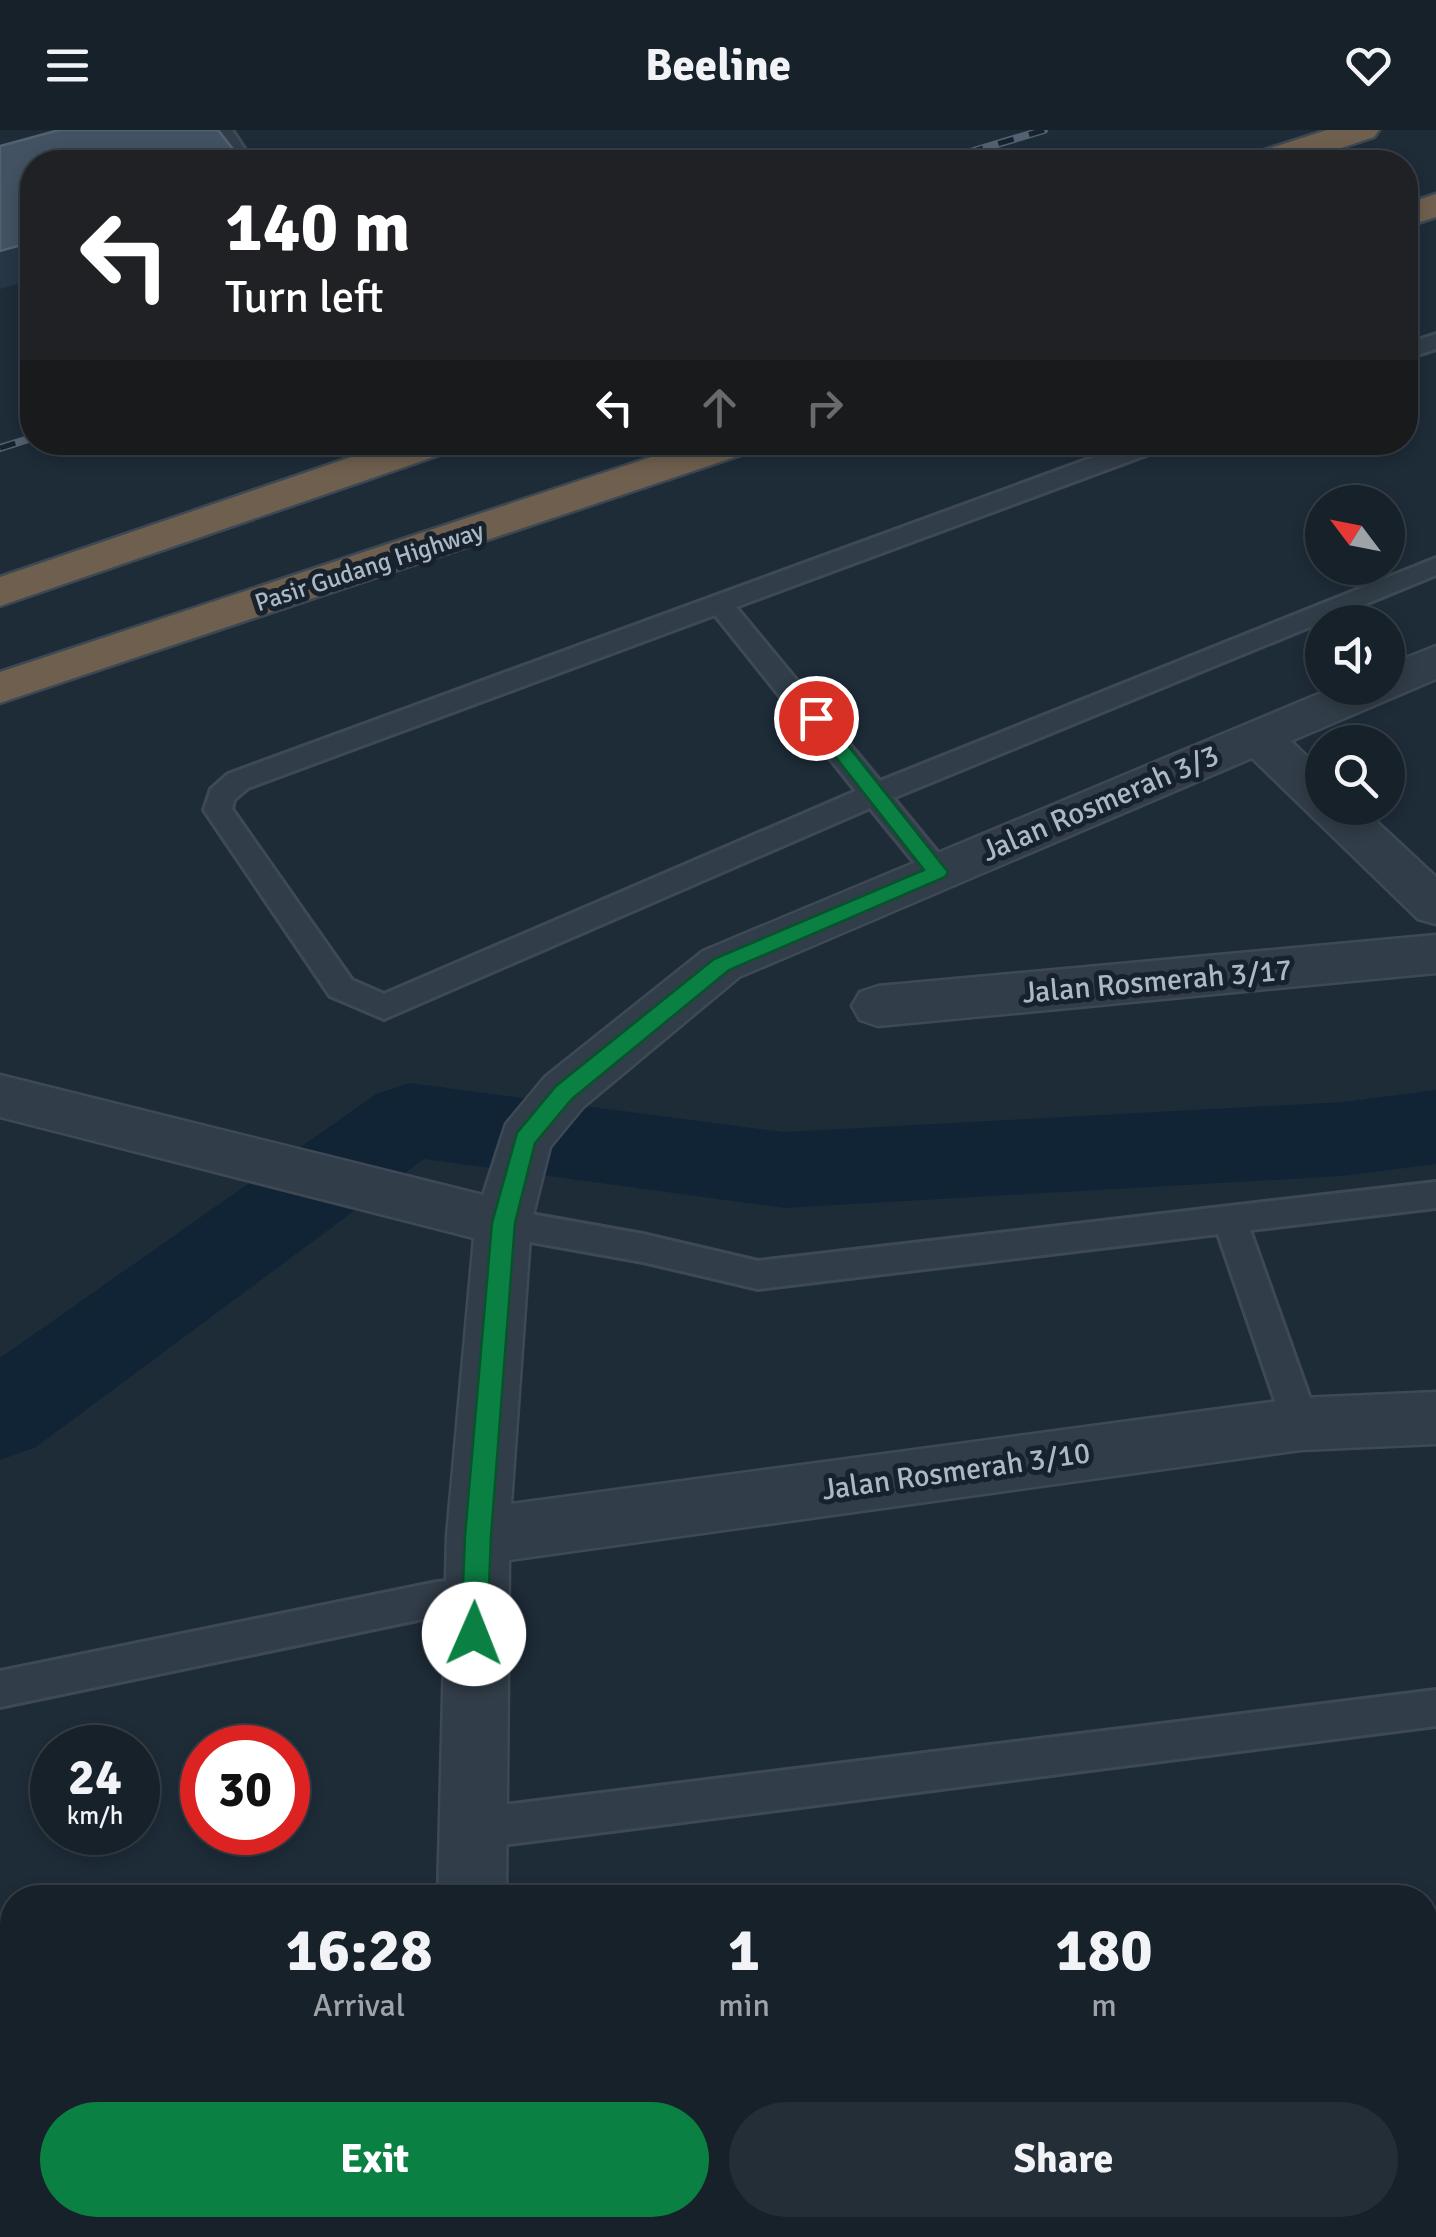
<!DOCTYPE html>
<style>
body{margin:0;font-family:Signika,sans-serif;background:#232e36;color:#f1f3f6;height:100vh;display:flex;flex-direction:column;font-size:38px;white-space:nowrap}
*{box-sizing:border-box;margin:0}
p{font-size:32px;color:#9ea3a8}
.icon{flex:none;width:55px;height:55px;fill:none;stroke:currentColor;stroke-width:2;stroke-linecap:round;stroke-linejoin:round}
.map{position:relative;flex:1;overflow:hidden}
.panel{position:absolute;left:0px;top:1755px;width:1438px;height:352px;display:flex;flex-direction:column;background:#16212a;border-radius:40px 40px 0 0;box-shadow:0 5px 15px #0003,0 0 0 2px #353e47}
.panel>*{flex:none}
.guide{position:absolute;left:20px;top:20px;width:1398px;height:305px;border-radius:40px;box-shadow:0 5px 15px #0003,0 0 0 2px #353e47;background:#202124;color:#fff;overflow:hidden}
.needle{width:65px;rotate:302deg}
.buttons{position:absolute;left:1305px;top:355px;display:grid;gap:20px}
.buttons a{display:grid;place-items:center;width:100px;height:100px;border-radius:50%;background:#16212a;box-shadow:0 5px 15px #0003,0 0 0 2px #353e47;font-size:50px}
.speed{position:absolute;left:30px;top:1595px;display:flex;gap:20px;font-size:50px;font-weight:700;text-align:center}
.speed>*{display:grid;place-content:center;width:130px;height:130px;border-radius:50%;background:#16212a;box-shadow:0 5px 15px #0003,0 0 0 2px #353e47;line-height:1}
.speed small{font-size:25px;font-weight:400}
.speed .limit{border:15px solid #d22;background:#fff;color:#111}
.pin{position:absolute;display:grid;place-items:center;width:85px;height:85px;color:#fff;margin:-42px;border:5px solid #fff;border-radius:50%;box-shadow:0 2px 10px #0007}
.me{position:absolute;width:110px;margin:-55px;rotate:1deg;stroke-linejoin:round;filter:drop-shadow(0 0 8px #0008)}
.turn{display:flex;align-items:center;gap:35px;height:210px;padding:0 40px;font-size:45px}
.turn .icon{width:130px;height:130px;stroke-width:2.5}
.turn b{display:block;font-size:70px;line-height:85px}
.lanes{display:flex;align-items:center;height:95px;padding:0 40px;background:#0003;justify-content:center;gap:50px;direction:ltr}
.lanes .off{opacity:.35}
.eta{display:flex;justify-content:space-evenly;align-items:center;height:170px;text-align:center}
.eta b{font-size:60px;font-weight:800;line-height:70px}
.action{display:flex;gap:20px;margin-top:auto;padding:20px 40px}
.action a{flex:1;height:115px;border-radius:60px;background:#0b8043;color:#fff;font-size:40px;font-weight:800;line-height:115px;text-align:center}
.action a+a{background:#232e36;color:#f1f3f6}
header{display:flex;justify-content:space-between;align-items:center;height:130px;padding:0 40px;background:#16212a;font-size:45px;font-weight:800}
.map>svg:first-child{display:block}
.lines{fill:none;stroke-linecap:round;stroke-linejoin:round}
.river{fill:#112436;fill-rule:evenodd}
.lane-casing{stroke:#3e4955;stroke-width:6}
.street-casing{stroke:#3e4955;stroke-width:5}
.highway-casing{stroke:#3c4853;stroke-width:5}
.lane{fill:#313d48;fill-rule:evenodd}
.street{fill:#313d48;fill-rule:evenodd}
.highway{fill:#6f5f4e;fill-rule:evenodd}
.rail-casing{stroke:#536270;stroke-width:8}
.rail{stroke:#17222d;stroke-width:5;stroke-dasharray:16;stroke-linecap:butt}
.shaded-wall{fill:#263645}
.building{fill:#425262;stroke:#526271;stroke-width:2.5}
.route{fill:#0b8043;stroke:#07532c;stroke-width:2.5}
.labels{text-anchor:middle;stroke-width:10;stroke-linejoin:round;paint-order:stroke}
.far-street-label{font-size:25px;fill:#abb8c6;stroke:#17222d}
.street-label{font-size:30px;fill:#abb8c6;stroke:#17222d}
</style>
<header><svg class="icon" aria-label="menu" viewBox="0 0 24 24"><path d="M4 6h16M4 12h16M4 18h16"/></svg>Beeline<svg class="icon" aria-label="heart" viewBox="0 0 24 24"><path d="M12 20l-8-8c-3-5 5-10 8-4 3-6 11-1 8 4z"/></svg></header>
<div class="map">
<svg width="1436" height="2107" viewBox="0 0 1436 2107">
<rect width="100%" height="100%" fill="#1e2c38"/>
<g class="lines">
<!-- river -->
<path class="river" d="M409,953L784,1002L1343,972L1436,960V1034L1343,1046L784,1078L424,1029L36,1317L0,1330V1228L376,964Z"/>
<defs>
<path id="lane" d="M212,0H232L253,32H233Z
M1436,204V219L1405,229V214Z
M1135,312H1171L1168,317L736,477L880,651L1436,428V445L893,668L948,735L953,742L948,749L938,752L928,749L870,678L384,889L330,866L204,680L211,659L228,644ZM715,485L856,661L384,864L352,850L232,679L234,670L248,658Z
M1436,1052V1078L1250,1100L1319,1294L1313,1305L1301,1309L1289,1305L1283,1294L1218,1104L758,1159L643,1132L503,1107L491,1103L487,1093L491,1083L503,1079L643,1104L758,1131Z
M475,1448L488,1453L494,1465L488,1477L437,1486L0,1577V1541L437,1452Z
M1436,1560V1596L471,1719L457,1713L451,1699L457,1685L471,1679Z"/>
<path id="street" d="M1436,516V549L1291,611L1322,641V678H1362L1436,747V794L1418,789L1252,628L739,847L583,977L550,1017L531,1093L511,1374L1301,1268L1436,1262V1314L1301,1320L509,1430L506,1768H438L447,1406L474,1108L0,987V945L483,1065L506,994L545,947L703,821L1333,558H1388V535Z
M1436,805V843L878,896L860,890L852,876L860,862L878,856Z
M1436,1900V1972L1425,1974V1902Z
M12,1926V1998L0,2000V1928Z
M440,2095H514L515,2107H439Z"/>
<path id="highway" d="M1327,0H1379L1374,7L1299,32H1247L1252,24Z
M1436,64V87L1405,97V74Z
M395,312H457L451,321L0,476V447Z
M697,312H759L753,321L0,573V542Z"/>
</defs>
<!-- lane casing -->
<use href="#lane" class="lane-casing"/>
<!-- street casing -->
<use href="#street" class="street-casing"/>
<!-- highway casing -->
<use href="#highway" class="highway-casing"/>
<!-- lane -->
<use href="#lane" class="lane"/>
<!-- street -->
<use href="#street" class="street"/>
<!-- highway -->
<use href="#highway" class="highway"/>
<defs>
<path id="rail" d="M937,32L1044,0
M0,318L32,308"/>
</defs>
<!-- rail casing -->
<use href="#rail" class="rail-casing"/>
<!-- rail -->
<use href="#rail" class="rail"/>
</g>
<!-- shaded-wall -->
<path class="shaded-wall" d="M32,112V150L0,159V121Z"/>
<!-- building -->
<path class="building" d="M59,0H218L243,32H32V112L0,121V16Z"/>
<!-- route -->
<path class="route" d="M816,582L823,584L948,742L945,747L729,840L572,969L535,1013L515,1093L491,1406L487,1504L484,1512L474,1516L465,1512L461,1504L465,1406L492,1093L517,1003L556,956L714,829L924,740L809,593L806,588Z"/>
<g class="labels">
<!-- far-street labels -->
<g class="far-street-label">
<text transform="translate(369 436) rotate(-18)" y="9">Pasir Gudang Highway</text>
</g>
<!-- street labels -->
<g class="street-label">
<text transform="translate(1100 673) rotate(-23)" y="10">Jalan Rosmerah 3/3</text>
<text transform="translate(1157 851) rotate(-5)" y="10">Jalan Rosmerah 3/17</text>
<text transform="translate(956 1341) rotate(-8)" y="10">Jalan Rosmerah 3/10</text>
</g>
</g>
</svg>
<div class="buttons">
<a><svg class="needle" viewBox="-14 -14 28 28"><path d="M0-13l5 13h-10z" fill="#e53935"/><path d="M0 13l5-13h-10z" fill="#9ea3a8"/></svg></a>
<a><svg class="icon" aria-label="sound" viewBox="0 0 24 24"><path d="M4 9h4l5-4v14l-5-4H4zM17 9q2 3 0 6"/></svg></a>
<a><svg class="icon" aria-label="search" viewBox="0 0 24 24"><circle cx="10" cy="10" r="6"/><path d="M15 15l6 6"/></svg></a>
</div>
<div class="speed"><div>24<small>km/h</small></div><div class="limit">30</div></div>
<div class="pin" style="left:816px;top:588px;background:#d93025"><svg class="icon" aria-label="arrive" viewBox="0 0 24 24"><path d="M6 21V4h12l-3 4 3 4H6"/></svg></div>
<svg class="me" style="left:474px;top:1504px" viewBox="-20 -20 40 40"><circle r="19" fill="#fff"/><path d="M0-13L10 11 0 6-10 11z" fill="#0b8043"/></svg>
<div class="guide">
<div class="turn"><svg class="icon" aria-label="left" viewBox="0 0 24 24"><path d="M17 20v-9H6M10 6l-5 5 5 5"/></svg><div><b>140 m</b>Turn left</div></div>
<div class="lanes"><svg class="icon" aria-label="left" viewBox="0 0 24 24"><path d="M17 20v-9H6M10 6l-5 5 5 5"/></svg><svg class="icon off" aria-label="ahead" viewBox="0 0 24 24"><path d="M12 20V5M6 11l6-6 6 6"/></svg><svg class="icon off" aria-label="right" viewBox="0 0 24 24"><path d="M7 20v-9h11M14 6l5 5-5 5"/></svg></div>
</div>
<section class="panel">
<div class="eta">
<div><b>16:28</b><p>Arrival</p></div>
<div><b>1</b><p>min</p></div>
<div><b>180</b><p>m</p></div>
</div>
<div class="action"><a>Exit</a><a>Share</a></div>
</section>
</div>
